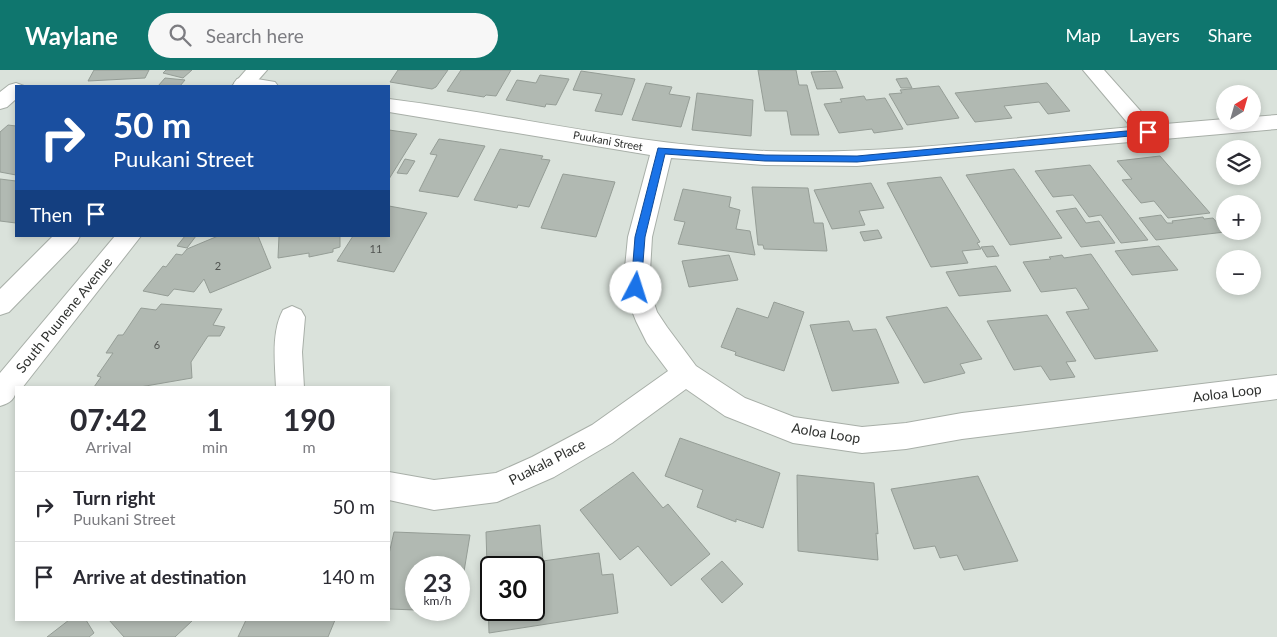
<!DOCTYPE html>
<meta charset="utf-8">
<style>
body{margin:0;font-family:Lato,sans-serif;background:#f7f7f7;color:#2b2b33;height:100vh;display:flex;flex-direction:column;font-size:19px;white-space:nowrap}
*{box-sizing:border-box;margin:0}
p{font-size:16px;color:#7c7c81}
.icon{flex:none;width:28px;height:28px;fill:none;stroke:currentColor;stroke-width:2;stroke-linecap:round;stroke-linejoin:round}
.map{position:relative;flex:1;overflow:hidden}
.sheet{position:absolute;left:15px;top:316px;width:375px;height:235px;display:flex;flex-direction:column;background:#fff;border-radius:0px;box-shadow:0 2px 8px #0003}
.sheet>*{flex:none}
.banner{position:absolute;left:15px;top:15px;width:375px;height:152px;border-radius:0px;box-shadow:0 2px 8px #0003;background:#1a4fa0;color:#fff;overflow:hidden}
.needle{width:32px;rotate:37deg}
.tools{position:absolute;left:1216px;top:15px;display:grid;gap:10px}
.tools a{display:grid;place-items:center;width:45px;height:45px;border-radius:50%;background:#fff;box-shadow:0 2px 8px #0003;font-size:25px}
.speed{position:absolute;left:405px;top:486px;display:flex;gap:10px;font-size:25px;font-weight:700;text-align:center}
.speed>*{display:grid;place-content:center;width:65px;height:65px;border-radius:50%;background:#fff;box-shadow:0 2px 8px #0003;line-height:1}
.speed small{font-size:12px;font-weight:400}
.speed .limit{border:2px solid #111;border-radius:8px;background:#fff;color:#111}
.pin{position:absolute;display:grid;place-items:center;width:42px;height:42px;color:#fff;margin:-21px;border-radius:10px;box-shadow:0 2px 8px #0006}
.me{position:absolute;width:55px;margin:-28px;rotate:5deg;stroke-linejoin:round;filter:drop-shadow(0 0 4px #0008)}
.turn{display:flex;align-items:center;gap:18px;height:105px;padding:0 15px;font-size:22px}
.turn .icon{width:65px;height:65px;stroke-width:2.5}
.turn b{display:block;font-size:35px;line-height:42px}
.then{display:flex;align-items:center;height:48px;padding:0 15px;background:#0003;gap:10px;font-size:19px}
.eta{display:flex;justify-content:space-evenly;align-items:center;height:85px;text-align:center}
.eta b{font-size:30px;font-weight:700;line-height:35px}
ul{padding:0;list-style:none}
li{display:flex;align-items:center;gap:15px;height:70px;padding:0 15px;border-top:1px solid #e1e1e2}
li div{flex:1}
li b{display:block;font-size:19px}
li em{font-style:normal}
header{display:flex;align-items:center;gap:30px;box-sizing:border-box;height:70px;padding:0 25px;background:#0f766e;color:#fff}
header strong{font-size:24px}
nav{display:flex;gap:28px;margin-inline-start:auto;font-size:18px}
.search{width:350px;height:45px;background:#f7f7f7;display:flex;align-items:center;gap:12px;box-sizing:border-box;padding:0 18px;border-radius:28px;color:#7c7c81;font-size:19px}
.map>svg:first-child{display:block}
.building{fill:#b1b9b2;stroke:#959d96;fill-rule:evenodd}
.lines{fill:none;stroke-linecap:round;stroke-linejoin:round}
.minor-casing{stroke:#a8afa8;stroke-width:2}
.major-casing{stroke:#a8afa8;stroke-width:2}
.minor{fill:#fff;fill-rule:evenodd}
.major{fill:#fff;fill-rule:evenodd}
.route{fill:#1a73e8;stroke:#114b97}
.labels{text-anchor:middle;stroke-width:4.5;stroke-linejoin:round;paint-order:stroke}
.far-street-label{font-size:11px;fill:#2f312f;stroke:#fff}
.number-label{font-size:11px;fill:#505350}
.street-label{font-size:14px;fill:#2f312f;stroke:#fff}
</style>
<header>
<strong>Waylane</strong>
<div class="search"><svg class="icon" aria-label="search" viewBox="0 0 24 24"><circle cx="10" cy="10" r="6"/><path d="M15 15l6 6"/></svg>Search here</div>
<nav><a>Map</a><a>Layers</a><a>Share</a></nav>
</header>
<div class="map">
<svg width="1277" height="567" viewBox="0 0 1277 567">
<rect width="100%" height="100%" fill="#dae2db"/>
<!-- building -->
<path class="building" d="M94,0H149L145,8L88,11Z
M166,0H192L183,8L163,3Z
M398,0H448L436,17L432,19L390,12Z
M461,0H511L496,26L486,25L484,27L447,21Z
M758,0H796L799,15H807L819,65H791L787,41H765Z
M581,1L635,9L622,45L595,41L602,24L573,20Z
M836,1L843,18L817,19L811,2Z
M540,5L569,9L556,35L546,34L545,37L506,30L517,10L536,13Z
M165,8L185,10L180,16H158Z
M907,8L912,18H901L896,9Z
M646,13L672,17L669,24L690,27L681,57L632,50Z
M1047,13L1070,41L1048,44L1039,32L1004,36L1012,48L975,52L955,23Z
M939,16L959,48L907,55L889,24L902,23L900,20Z
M697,23L753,30L751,66L692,60Z
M864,26L866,30L885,28L903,59L874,63L872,59L839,63L824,34L842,32L840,29Z
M8,55L16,56V105L0,102V62Z
M389,60L417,64L389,109Z
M439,69L485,76L458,127L419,121L437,85L430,84Z
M500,79L543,86L541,89L550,90L529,137L518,135L517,138L474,130Z
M1160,86L1210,143L1168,148L1154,131L1141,133L1122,110L1132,109L1117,91Z
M405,89L415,91L407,104L397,103Z
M1090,95L1148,170L1121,173L1101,145L1089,147L1073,125L1053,127L1035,101Z
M1014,99L1062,168L1010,175L966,105Z
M563,104L615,112L596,167L541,158Z
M941,107L980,172L977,173L981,179L962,181L968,193L931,197L887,113Z
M0,109L16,111V153L0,151Z
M871,113L884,138L859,141L865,155L832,159L814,120Z
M752,117L808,118L814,153H823L827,181L764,179L763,175H758Z
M683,119L731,127L729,137L740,140L736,159L750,161L755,185L678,174L685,152L674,150Z
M389,136L427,143L394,202L337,191L353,166H389Z
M1076,138L1086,153L1099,151L1115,173L1081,177L1056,141Z
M1161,145L1167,153H1173L1172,151L1203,147L1204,149L1213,148L1225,162L1156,170L1139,148Z
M878,160L882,168L864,171L860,162Z
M185,166H196L187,178L177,176Z
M218,166H258L271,198L210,223L204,209L194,222L174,219L168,226L143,221L163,196L166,197L176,184L182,185L187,179Z
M279,166H340V177L333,179V182L309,187V183L278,188Z
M993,176L999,186L987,187L981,177Z
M1159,176L1178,200L1132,205L1115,181Z
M1091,184L1158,281L1095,289L1066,242L1089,239L1076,218L1041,222L1023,192L1051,189L1049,187L1062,185L1064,188Z
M729,185L738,210L689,217L682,191Z
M996,196L1011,221L959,226L946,202Z
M774,232L804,242L784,301L735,285L736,282L721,277L737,238L768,248Z
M161,234L222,239L213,255L225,257L220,266H208L191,292L192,308L134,318L94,317L101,307L97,306L113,283H106L118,265H123L141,238L156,240Z
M947,237L982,289L960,294L965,303L924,313L886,247Z
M1047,245L1076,291L1066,292L1075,307L1050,310L1041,296L1014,300L987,251Z
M849,251L853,261L876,259L899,313L832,321L810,255Z
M680,368L780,403L763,458L736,449V452L697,437L703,420L665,406Z
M633,402L663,438L668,434L710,484L671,516L638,476L620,490L580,440Z
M797,405L874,413L878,464L876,463L878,490L798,481Z
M978,406L1018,491L964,500L957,485L940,488L935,476L914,479L891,419Z
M540,455L543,491L599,483L602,505L613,504L618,543L489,563L486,462ZM491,498H534V540H491Z
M394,462L470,465L459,532V498H416V540L389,539V484Z
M722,491L743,514L722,533L701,509Z
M69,550H86L94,563L89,567H47Z
M109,550H193L175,567H124Z
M246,550H335L328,567H238Z"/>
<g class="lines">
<defs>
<path id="minor" d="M1083,0H1104L1153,55L1225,49V51H1252V47L1277,45V59L857,96L765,95L671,88L652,167L649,218L657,242L667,257L696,296L745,328L794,347L862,357L906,353L962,343L1277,305V329L962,369L906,379L862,383L793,373L725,346L686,319L612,373L554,407L497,432L434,440L389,430V402L434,410L496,403L532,387L592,355L668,301L647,273L636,251L623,218L628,167L650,85L389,42V29C515,45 639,76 766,81C888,85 1010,68 1131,57Z
M244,7L275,12L278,16H236L234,13L237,9Z
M16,13L24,16H16V29L7,37L0,39V22L9,15Z
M292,236L301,240L305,247L302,282L304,318H276C275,293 271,262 283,240Z"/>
<path id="major" d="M246,0H267L253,16H232Z
M53,166H80L77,172L9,242L0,245V219Z
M115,166H141L22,318H16C16,329 10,333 0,336V303Z"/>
</defs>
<!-- minor casing -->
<use href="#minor" class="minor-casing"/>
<!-- major casing -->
<use href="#major" class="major-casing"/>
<!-- minor -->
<use href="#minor" class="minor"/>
<!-- major -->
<use href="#major" class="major"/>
</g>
<!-- route -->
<path class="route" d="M1148,59L1151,60V64L857,92L765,91L665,84L645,167L641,218L636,222L631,218L635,167L658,78L765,85L857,86Z"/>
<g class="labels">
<!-- far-street labels -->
<g class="far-street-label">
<text transform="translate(608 71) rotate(10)" y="4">Puukani Street</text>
</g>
<!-- number labels -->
<g class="number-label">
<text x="376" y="183">11</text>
<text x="218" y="200">2</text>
<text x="157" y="279">6</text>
</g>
<!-- street labels -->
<g class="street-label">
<text transform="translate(64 245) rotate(-51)" y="5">South Puunene Avenue</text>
<text transform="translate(1227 323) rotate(-7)" y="5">Aoloa Loop</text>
<text transform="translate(826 363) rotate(9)" y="5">Aoloa Loop</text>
<text transform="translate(547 392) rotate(-27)" y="5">Puakala Place</text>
</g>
</g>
</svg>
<div class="tools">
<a><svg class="needle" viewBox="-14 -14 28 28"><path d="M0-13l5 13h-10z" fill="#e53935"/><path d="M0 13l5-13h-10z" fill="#7c7c81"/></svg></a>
<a><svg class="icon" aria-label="layers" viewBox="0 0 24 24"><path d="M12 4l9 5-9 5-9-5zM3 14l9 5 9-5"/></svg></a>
<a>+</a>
<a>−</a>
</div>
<div class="speed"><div>23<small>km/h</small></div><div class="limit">30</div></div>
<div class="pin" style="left:1148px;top:62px;background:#d93025"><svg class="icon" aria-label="arrive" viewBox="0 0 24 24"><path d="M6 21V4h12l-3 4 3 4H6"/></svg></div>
<svg class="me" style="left:636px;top:218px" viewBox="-20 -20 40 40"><circle r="19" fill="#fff"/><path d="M0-13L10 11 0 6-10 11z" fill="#1a73e8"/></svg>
<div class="banner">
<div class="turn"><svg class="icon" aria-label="right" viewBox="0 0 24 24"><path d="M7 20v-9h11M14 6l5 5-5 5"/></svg><div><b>50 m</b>Puukani Street</div></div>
<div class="then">Then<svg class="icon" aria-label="arrive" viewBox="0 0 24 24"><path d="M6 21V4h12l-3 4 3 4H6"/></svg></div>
</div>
<section class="sheet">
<div class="eta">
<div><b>07:42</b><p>Arrival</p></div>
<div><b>1</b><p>min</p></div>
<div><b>190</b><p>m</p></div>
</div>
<ul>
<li><svg class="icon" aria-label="right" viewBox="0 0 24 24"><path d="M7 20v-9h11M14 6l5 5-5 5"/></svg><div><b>Turn right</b><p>Puukani Street</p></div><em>50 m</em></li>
<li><svg class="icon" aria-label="arrive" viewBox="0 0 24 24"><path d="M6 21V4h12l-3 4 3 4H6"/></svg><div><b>Arrive at destination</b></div><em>140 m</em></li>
</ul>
</section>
</div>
